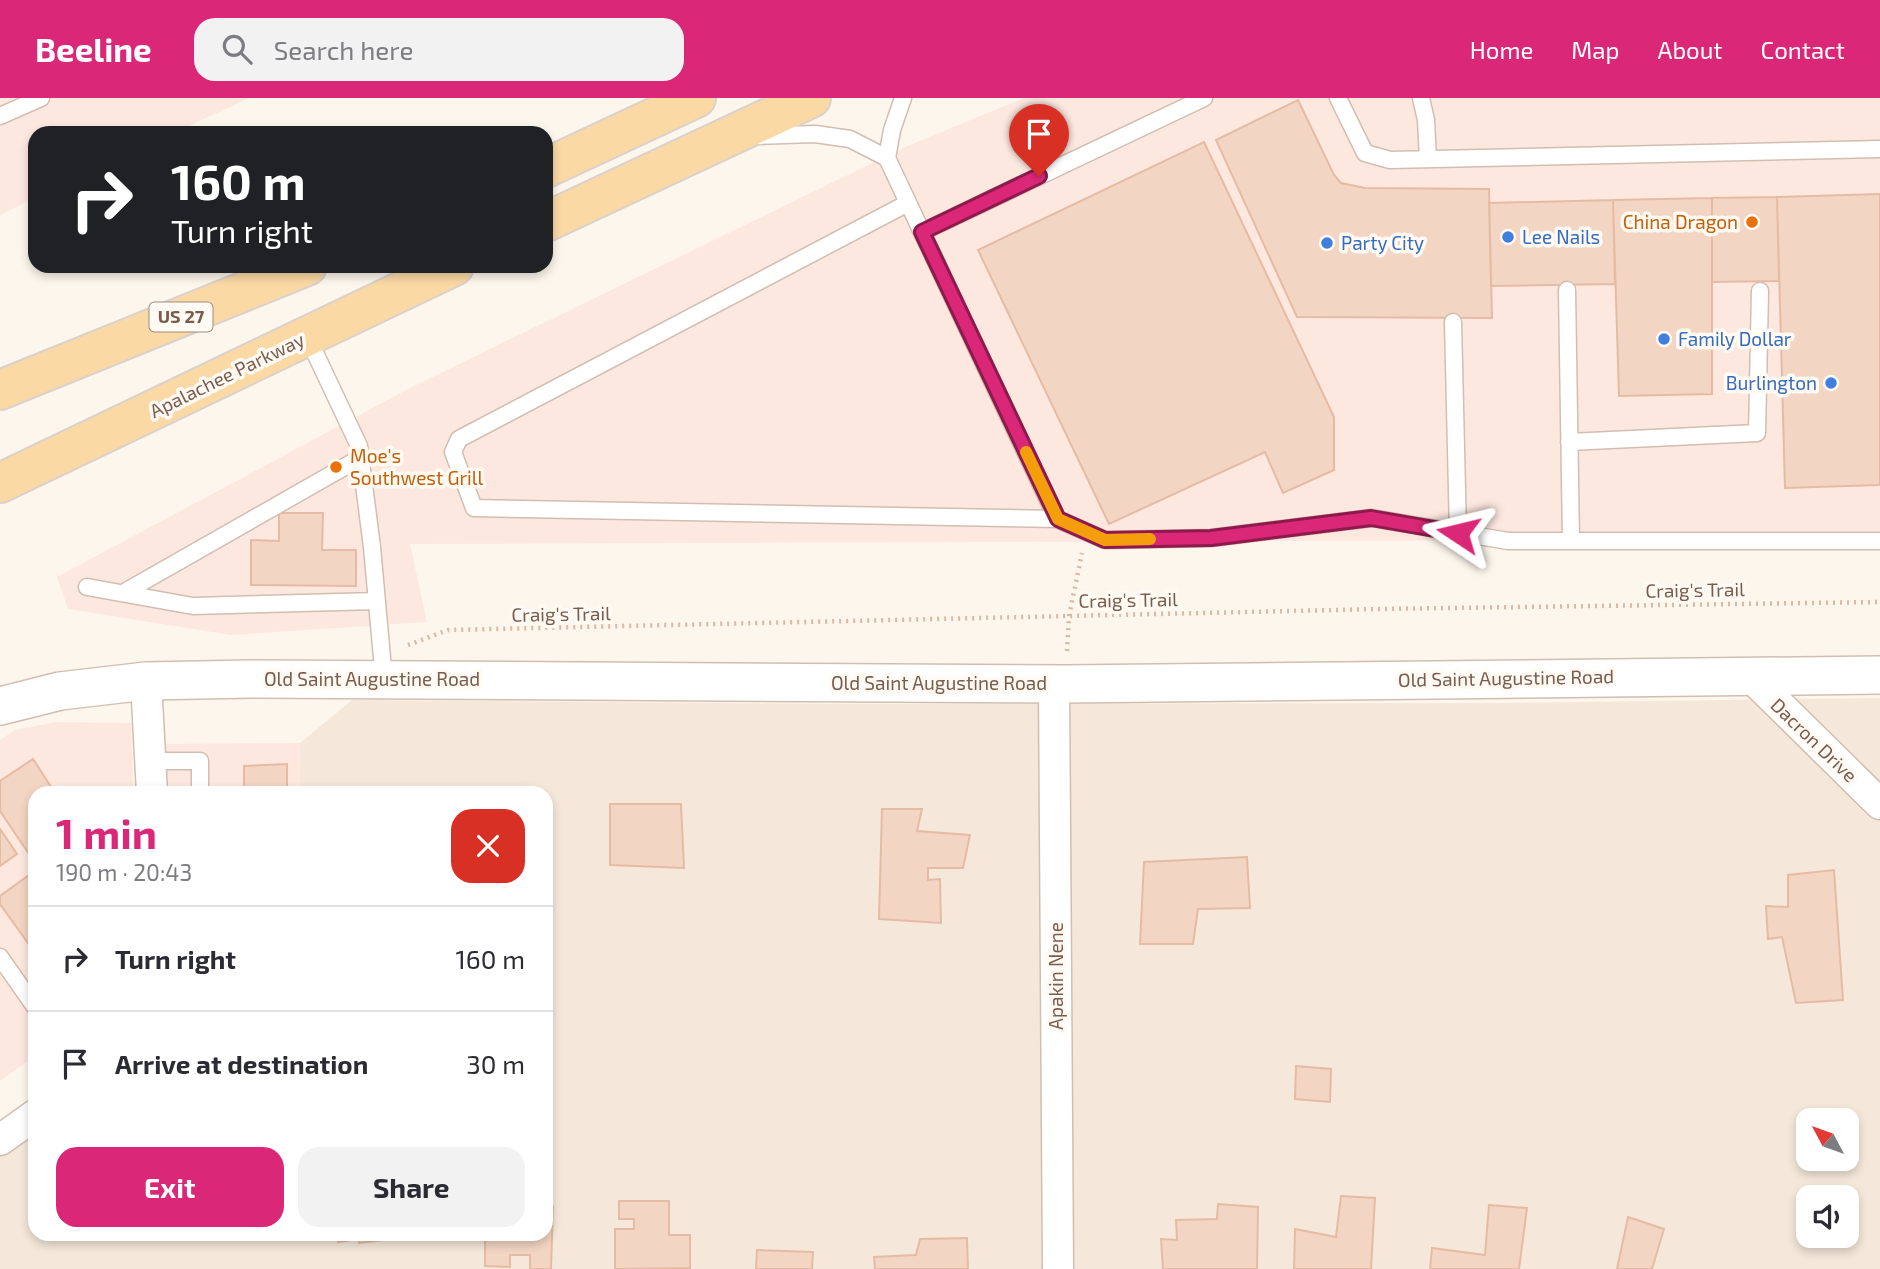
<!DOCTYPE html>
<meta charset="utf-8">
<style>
body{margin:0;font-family:"Exo 2",sans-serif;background:#f2f2f3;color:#2b2b33;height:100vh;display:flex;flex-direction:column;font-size:26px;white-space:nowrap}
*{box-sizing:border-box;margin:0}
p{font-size:23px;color:#7c7c81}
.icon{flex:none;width:38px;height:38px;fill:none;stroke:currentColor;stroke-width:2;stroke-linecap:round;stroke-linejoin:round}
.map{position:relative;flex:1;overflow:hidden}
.sheet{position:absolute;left:28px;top:688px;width:525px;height:455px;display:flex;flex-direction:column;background:#fff;border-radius:21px;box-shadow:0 4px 10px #0003}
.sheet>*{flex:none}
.guide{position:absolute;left:28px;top:28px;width:525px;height:147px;border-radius:21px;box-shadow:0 4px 10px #0003;background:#202124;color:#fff;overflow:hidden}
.needle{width:46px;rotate:311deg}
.controls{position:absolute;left:1796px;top:1010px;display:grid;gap:14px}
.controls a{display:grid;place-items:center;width:63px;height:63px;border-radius:14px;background:#fff;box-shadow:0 4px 10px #0003;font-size:35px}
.pin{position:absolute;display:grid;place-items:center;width:60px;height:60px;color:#fff;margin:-72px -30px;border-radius:50% 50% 50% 0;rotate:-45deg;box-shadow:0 0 7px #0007}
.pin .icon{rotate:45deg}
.me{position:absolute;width:77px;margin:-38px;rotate:280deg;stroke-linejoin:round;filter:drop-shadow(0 0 5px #0008)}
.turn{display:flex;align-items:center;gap:24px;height:147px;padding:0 28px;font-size:32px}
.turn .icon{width:91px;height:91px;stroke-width:2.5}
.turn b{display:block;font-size:49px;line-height:60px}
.round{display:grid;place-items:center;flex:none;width:74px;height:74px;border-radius:21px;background:#f2f2f3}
.summary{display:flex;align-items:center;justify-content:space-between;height:119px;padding:0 28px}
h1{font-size:42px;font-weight:700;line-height:52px;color:#db2777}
.cta{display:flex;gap:14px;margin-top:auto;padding:14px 28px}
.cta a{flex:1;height:80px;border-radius:21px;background:#db2777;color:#fff;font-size:28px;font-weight:700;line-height:80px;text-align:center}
.cta a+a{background:#f2f2f3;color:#2b2b33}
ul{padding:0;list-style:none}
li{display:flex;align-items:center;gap:21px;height:105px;padding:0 28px;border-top:2px solid #e1e1e2}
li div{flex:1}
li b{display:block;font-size:26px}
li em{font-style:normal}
header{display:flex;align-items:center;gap:42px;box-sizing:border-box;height:98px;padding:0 35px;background:#db2777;color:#fff}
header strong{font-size:33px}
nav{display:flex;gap:38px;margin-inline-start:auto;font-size:24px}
.search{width:490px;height:63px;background:#f2f2f3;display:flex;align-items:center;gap:18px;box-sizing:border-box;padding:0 24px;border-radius:21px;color:#7c7c81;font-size:26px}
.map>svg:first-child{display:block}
.residential{fill:#f5e8da;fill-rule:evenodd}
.commercial{fill:#fde8e0}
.building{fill:#f3d5c3;stroke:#e6bba3;stroke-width:2}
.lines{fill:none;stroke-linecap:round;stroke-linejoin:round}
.service-casing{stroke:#d1beb0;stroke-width:19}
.minor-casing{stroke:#d1beb0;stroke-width:33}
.tertiary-casing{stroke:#d1beb0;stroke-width:40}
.primary-casing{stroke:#dad1cd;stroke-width:42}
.path{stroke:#d9b8a5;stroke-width:4.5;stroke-dasharray:2 5;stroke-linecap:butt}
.service{stroke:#fff;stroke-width:16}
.minor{stroke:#fff;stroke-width:30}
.tertiary{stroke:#fff;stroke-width:37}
.primary{stroke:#fbd9a5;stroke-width:38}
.route-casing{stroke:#8e194d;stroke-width:18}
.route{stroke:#db2777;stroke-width:12}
.slow{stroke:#f59e0b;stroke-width:12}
.food-dot{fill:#e8710a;stroke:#fffaf3;stroke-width:2.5}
.shop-dot{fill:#3f7fe0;stroke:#fffaf3;stroke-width:2.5}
.labels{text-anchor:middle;stroke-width:7;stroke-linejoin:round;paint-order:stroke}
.shield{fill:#fffaf3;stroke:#a28b7f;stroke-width:2}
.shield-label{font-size:18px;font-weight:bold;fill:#7a5c4d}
.food-label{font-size:19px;fill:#c56008;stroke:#fffaf3;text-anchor:end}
.shop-label{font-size:19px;fill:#366cbe;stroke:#fffaf3;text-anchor:start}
.street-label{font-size:19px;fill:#7a5c4d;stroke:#fffaf3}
</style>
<header>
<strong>Beeline</strong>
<div class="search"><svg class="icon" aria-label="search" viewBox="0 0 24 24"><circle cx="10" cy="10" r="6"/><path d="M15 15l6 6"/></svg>Search here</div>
<nav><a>Home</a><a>Map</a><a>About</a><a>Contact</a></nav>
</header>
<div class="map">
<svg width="1880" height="1171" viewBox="0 0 1880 1171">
<rect width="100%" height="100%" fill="#fdf6ec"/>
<!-- residential -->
<path class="residential" d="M1880,600V1171H0V1056L35,1028V1136H546V695H299L300,645L352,602L839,606L1507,605ZM1808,1022H1846V1060H1808ZM1808,1099H1846V1138H1808Z"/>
<!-- commercial -->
<path class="commercial" d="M0,0H249L174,35H35V100L0,117Z
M1024,0H1880V441L410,446L427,524L231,537L68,511L57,479L408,291L905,49Z
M56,624L131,625L134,695H35V958L0,983V642L15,632Z
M300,645L299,695H162V646Z"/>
<!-- building -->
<path class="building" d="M1298,2L1334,77L1341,85L1365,90L1489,91L1492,220L1297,219L1216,42Z
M1204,44L1334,319V372L1283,395L1265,354L1109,426L978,152Z
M1880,96V387L1785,390L1777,99Z
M1777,99L1779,183L1712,184V100Z
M1712,100V296L1619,298L1613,102Z
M1613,102L1615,186L1491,188L1489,105Z
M279,415H323L322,452H356V488L251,487V442L279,443Z
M33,661L55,695H35V765L0,713V683Z
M287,666V695H244V668Z
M610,706H681L684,770L610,767Z
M882,711H922L917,733L970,737L963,770H928V782L940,781L941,825L879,821Z
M0,731L17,756L0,768Z
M549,731L550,767L546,768V732Z
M1247,759L1250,810L1198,811L1193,846H1140L1144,764Z
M1834,772L1843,902L1796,905L1782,839L1768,841L1766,808L1788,809V777Z
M32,775L35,779V845L30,848L0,806V798Z
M1296,968L1331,971L1330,1004L1295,1001Z
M1341,1098L1375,1100L1371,1171H1294L1295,1131L1336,1139Z
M619,1103H669V1137H690V1170L615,1171V1131H634V1121H619Z
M1218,1106L1258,1109L1257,1171H1163L1161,1141L1177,1142L1176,1122L1217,1121Z
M1489,1107L1527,1110L1519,1171H1430L1432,1150L1485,1157Z
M546,1109H553L551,1171H530V1157H510V1169L485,1168V1136H546Z
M1628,1119L1664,1131L1652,1171H1617Z
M337,1136H399V1140L359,1145L358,1141L338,1144Z
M967,1140L968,1171H875L874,1159L916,1157L920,1141Z
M757,1152L813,1154L812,1171H756Z"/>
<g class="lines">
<defs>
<path id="service" d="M903,0L892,32L887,60L1057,421
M1338,0L1365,55L1390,62L1880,51
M1421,0L1426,22L1428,61
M0,18L41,0
M758,38L815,36L850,41L887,60
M908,105L459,341L453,354L474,410L1057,421L1105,442L1211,440L1372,420L1508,443H1880
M922,134L1204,0
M1567,192L1571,443
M1453,224L1458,435
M307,238L359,348L372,449L384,582
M1569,344L1757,335L1760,193
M87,489L193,508L377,503
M123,495L360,360
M150,663H200V695
M0,859L35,909"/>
<path id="minor" d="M1749,577L1880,706
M146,583L152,695
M1054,586L1058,1171
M0,1042L35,1017"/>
<path id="tertiary" d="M0,608L60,593L146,583L252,581L1065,586L1880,577"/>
<path id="primary" d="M546,70L696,0
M546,124L811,0
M0,292L307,168
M0,385L454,168"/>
</defs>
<!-- service casing -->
<use href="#service" class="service-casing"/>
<!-- minor casing -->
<use href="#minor" class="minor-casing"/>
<!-- tertiary casing -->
<use href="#tertiary" class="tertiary-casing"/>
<!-- primary casing -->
<use href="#primary" class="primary-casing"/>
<!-- path -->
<path class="path" d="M408,547L448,532L1379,511L1880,504
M1067,553L1069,518L1082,455"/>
<!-- service -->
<use href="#service" class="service"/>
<!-- minor -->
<use href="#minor" class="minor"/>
<!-- tertiary -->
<use href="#tertiary" class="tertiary"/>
<!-- primary -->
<use href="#primary" class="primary"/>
</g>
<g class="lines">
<defs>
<path id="route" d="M1039,78L922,134L1058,421L1105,442L1211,440L1371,420L1458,435"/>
</defs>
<!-- route casing -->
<use href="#route" class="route-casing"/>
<!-- route -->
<use href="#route" class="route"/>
<!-- slow -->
<path class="slow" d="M1026,354L1058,421L1105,442L1150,441"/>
</g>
<!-- markers -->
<g class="food-dot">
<circle cx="1752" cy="124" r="7"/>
<circle cx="336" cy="369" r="7"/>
</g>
<g class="shop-dot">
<circle cx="1508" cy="139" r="7"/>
<circle cx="1327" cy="145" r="7"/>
<circle cx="1664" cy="241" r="7"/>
<circle cx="1831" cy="285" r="7"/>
</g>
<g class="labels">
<!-- shield labels -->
<rect class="shield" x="149.5" y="204.5" width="63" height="29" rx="5"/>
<g class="shield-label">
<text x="181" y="225">US 27</text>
</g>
<!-- food labels -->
<g class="food-label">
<text x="1738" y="131">China Dragon</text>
<text x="350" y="365" text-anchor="start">Moe's<tspan x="350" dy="22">Southwest Grill</tspan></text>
</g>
<!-- shop labels -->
<g class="shop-label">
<text x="1522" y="146">Lee Nails</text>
<text x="1341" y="152">Party City</text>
<text x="1678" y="248">Family Dollar</text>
<text x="1817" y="292" text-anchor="end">Burlington</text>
</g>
<!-- street labels -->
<g class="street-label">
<text transform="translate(227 277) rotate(-26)" y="7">Apalachee Parkway</text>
<text transform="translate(1695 492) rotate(-1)" y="7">Craig's Trail</text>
<text transform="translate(1128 502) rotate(-1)" y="7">Craig's Trail</text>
<text transform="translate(561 516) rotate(-1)" y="7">Craig's Trail</text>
<text transform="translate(1506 580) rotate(-1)" y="7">Old Saint Augustine Road</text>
<text x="372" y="588">Old Saint Augustine Road</text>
<text x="939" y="592">Old Saint Augustine Road</text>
<text transform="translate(1814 642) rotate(44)" y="7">Dacron Drive</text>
<text transform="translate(1056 878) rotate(-90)" y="7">Apakin Nene</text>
</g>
</g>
</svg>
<div class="controls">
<a><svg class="needle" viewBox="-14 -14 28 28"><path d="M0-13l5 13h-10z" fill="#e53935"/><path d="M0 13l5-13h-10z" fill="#7c7c81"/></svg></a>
<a><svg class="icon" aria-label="sound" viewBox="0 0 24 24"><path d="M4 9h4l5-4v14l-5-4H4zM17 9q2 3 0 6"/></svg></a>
</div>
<div class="pin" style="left:1039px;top:78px;background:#d93025"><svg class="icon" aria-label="arrive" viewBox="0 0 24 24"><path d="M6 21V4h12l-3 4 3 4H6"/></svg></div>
<svg class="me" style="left:1458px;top:435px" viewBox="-20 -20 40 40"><path d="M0-17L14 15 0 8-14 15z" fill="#db2777" stroke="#fff" stroke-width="4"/></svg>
<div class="guide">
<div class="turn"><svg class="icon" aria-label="right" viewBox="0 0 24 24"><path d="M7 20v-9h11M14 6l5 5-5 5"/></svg><div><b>160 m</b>Turn right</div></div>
</div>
<section class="sheet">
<div class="summary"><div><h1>1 min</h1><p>190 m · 20:43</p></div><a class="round" style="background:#d93025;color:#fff"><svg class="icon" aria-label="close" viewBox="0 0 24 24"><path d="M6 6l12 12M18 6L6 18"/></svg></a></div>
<ul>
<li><svg class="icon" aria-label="right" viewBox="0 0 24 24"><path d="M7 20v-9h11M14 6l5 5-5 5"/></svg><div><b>Turn right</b></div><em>160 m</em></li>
<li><svg class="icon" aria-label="arrive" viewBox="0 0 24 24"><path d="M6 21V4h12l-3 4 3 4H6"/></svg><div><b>Arrive at destination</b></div><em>30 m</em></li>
</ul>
<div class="cta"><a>Exit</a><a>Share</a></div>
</section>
</div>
